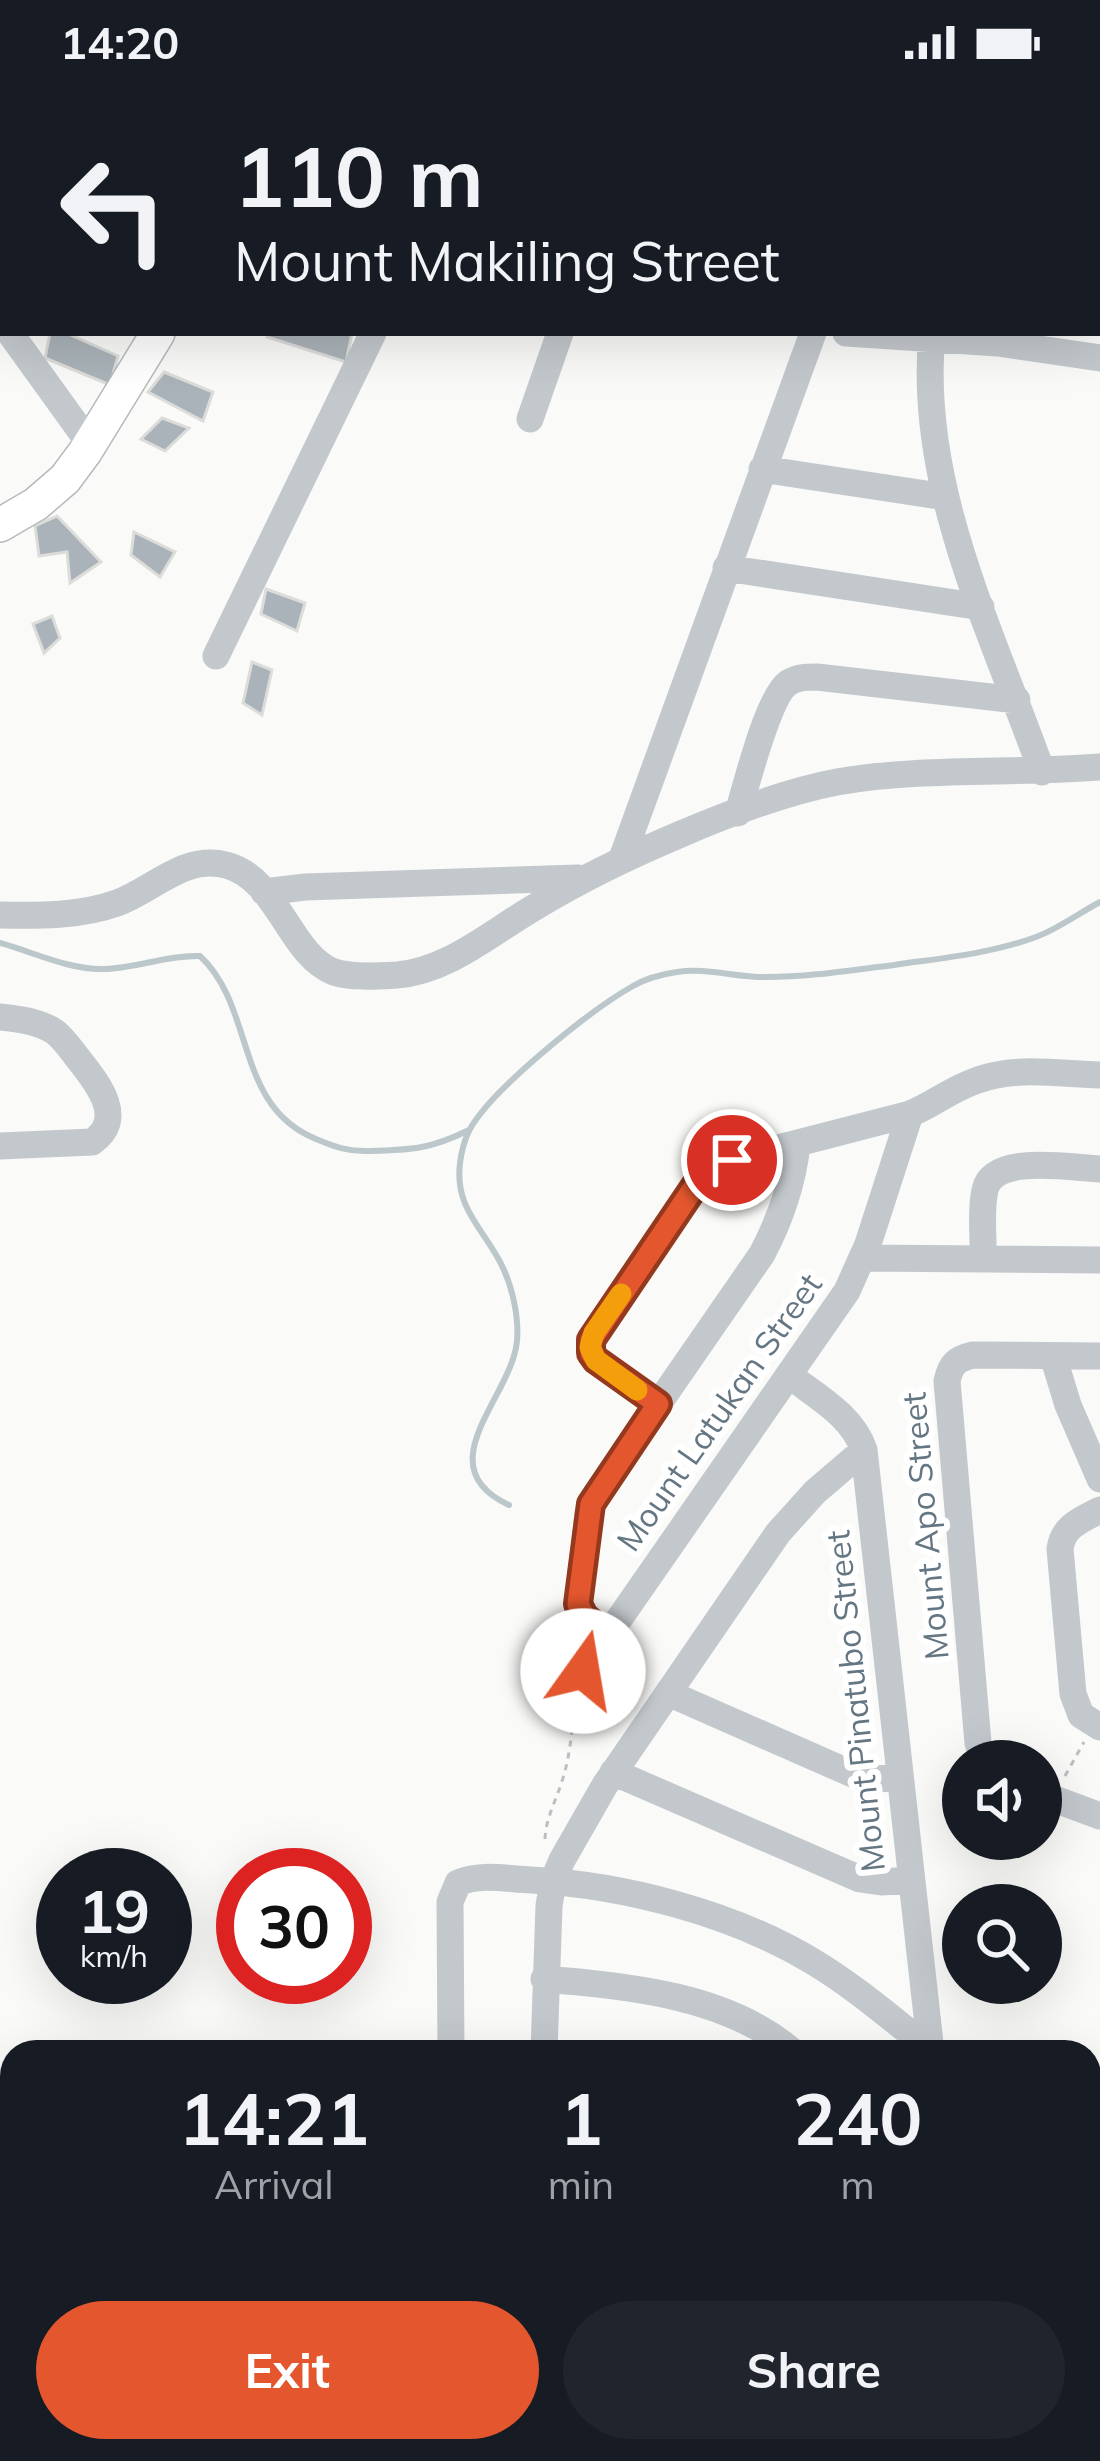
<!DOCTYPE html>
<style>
body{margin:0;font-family:Mulish,sans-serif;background:#20242c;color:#f1f3f6;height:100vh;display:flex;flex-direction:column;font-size:45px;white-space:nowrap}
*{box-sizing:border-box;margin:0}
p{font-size:39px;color:#9ea1a6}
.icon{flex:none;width:66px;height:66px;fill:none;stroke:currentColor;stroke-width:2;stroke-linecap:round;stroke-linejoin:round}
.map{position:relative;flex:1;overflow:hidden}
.sheet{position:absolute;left:0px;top:1956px;width:1101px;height:423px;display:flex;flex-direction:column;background:#171b24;border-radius:36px 36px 0 0;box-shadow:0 12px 48px #0002}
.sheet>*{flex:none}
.banner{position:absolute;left:0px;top:0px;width:1101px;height:252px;box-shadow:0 12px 48px #0002;background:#171b24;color:#f1f3f6;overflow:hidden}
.tools{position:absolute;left:942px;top:1656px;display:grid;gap:24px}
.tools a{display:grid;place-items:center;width:120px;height:120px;border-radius:50%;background:#171b24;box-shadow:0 12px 48px #0002;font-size:60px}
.speed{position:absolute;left:36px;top:1764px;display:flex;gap:24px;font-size:60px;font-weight:700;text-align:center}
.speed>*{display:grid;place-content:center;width:156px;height:156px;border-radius:50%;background:#171b24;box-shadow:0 12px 48px #0002;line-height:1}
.speed small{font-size:30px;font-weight:400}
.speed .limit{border:18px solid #d22;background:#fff;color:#111}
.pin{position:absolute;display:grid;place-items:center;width:102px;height:102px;color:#fff;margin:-51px;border:6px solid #fff;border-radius:50%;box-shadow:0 3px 12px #0007}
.me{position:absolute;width:132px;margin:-66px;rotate:13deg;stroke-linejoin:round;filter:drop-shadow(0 0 9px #0008)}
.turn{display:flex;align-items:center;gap:42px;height:252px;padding:0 36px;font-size:54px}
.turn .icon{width:156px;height:156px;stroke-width:2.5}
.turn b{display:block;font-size:84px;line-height:102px}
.eta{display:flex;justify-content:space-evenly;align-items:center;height:204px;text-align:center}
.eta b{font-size:72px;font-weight:700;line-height:84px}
.primary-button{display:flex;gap:24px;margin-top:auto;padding:24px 36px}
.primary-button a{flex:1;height:138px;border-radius:72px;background:#e4572e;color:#fff;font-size:48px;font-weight:700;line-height:138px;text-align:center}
.primary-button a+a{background:#20242c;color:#f1f3f6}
.status{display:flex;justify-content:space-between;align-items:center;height:84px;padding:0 60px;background:#171b24;direction:ltr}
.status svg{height:33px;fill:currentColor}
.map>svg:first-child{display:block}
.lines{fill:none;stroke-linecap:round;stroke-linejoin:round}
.stream{stroke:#bbc7cb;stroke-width:6}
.building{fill:#aab3b9;stroke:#dcdcda;stroke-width:3}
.major-casing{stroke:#b5babe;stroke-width:36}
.path{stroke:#bbbfc2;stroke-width:3;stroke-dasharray:6 6;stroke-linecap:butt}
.minor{stroke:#c3c8cc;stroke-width:27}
.major{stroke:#fff;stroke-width:33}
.route-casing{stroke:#94391e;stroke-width:30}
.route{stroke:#e4572e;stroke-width:21}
.slow{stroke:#f59e0b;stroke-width:21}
.labels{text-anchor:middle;stroke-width:12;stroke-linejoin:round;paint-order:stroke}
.street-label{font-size:33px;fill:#657683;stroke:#fff}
</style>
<div class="status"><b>14:20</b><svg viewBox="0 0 49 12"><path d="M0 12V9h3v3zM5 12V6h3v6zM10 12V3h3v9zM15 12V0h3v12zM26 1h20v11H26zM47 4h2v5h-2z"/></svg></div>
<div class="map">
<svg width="1100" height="2377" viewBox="0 0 1100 2377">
<rect width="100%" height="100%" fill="#fafaf8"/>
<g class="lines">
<!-- stream -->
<path class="stream" d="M0,859C33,868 69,886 104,885C137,884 167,871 200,872C256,924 234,1022 316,1055C335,1063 349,1068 370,1067C411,1066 431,1065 469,1046
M509,1421C425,1382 512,1313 517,1257C519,1235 513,1206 504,1186C487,1147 454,1127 460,1079C461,1069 465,1054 470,1045C493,1004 592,925 633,902C645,895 663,890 677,888C706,883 738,894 767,893C810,893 852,886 894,881C942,874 990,870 1036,853C1058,845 1079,829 1100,818"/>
</g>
<!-- building -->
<path class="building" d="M50,249H66L118,272L110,301L45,274Z
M268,249H352L346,278L267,253Z
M164,288L213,308L203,337L148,308Z
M162,334L189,344L165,367L141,355Z
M57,432L101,478L70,499L67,468L39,472L35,442Z
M134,448L175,468L160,493L131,471Z
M266,505L305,519L297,547L261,530Z
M52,532L60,554L44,569L33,540Z
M252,578L272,586L262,631L243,619Z"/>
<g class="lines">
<defs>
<path id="major" d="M322,3L324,0
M0,441L36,420L65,395L85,368L158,249"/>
</defs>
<!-- major casing -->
<use href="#major" class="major-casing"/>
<!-- path -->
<path class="path" d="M1065,1692L1084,1658
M545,1755C546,1733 556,1717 562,1697C572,1667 572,1637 577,1607"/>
<!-- minor -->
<path class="minor" d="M0,2L2,0
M653,3L655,0
M10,249L90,360
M846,249L998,259L1100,274
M932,249C917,402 992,547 1042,688
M530,335L560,249
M762,385L946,413
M726,484L981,523
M216,572L373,249
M738,729C746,702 768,613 788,599C797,593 806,593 817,593L1017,616
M621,777L813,249
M264,808L305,803L578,794
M0,831C38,832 81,832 117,819C153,806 184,770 226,781C278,794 289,871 334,888C351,894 379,892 397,891C448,887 492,848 535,823C581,795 631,771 681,750C730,729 784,708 837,698C923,683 1013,690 1100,683
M0,933C18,935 39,937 55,948C65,956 72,967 80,977C98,1000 126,1035 92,1058L0,1062
M863,1174L1100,1176
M983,1175C984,1153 980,1128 985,1106C993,1069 1071,1084 1100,1085
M1053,1272L1068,1321L1100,1395
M789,1291C817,1313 852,1331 864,1366L931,1968
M657,1320L596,1276L591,1269V1255L697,1099L719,1081L732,1076L910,1030C934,1020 953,1004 978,996C1016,982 1060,990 1100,991
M1100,1426C1081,1436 1063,1442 1060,1465L1073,1610L1081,1631L1100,1643
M607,1552L584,1532L578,1520L588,1429L596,1410L762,1170C780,1136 793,1098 797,1060
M583,1587L847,1207L868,1160L910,1030
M668,1609L857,1692L874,1695L900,1693
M983,1677L978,1659L947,1297C951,1280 956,1275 973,1271L1100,1272
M613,1688L860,1795L881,1798L911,1796
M1041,1710L1100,1732
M544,1895C627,1902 728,1911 793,1968
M451,1968L450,1818L458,1799C480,1789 507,1795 531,1796C624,1801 732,1829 812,1877C854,1902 892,1935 930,1965
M544,1968L549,1822L553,1797L562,1776L605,1701L778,1449L815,1408L864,1366
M521,2377L522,2367
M609,2377L610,2367"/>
<!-- major -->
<use href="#major" class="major"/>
</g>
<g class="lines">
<defs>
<path id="route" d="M583,1587L607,1552L584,1532L578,1520L591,1420L658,1320L596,1276L591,1269V1256L697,1099L719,1081L732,1076"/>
</defs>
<!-- route casing -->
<use href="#route" class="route-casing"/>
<!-- route -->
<use href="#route" class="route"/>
<!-- slow -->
<path class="slow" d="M621,1210L594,1249L590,1263L596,1276L637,1306"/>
</g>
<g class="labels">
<!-- street labels -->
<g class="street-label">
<text transform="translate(719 1328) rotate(-55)" y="12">Mount Latukan Street</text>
<text transform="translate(925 1442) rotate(-95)" y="12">Mount Apo Street</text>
<text transform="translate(855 1617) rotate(-96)" y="12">Mount Pinatubo Street</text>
</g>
</g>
</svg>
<div class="tools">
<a><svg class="icon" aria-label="sound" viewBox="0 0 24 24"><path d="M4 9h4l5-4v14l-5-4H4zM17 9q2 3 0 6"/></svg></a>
<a><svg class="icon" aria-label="search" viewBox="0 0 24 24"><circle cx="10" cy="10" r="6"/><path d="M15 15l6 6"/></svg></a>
</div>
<div class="speed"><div>19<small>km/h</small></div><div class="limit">30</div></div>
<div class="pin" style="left:732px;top:1076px;background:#d93025"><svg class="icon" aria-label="arrive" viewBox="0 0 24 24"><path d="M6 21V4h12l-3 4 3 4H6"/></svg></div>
<svg class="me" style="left:583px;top:1587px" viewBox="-20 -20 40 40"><circle r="19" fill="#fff"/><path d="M0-13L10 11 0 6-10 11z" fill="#e4572e"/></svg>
<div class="banner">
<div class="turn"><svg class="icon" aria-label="left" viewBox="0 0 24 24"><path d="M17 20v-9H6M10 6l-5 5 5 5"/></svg><div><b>110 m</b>Mount Makiling Street</div></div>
</div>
<section class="sheet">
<div class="eta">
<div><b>14:21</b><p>Arrival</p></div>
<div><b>1</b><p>min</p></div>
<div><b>240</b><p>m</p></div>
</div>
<div class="primary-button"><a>Exit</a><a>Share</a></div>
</section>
</div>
